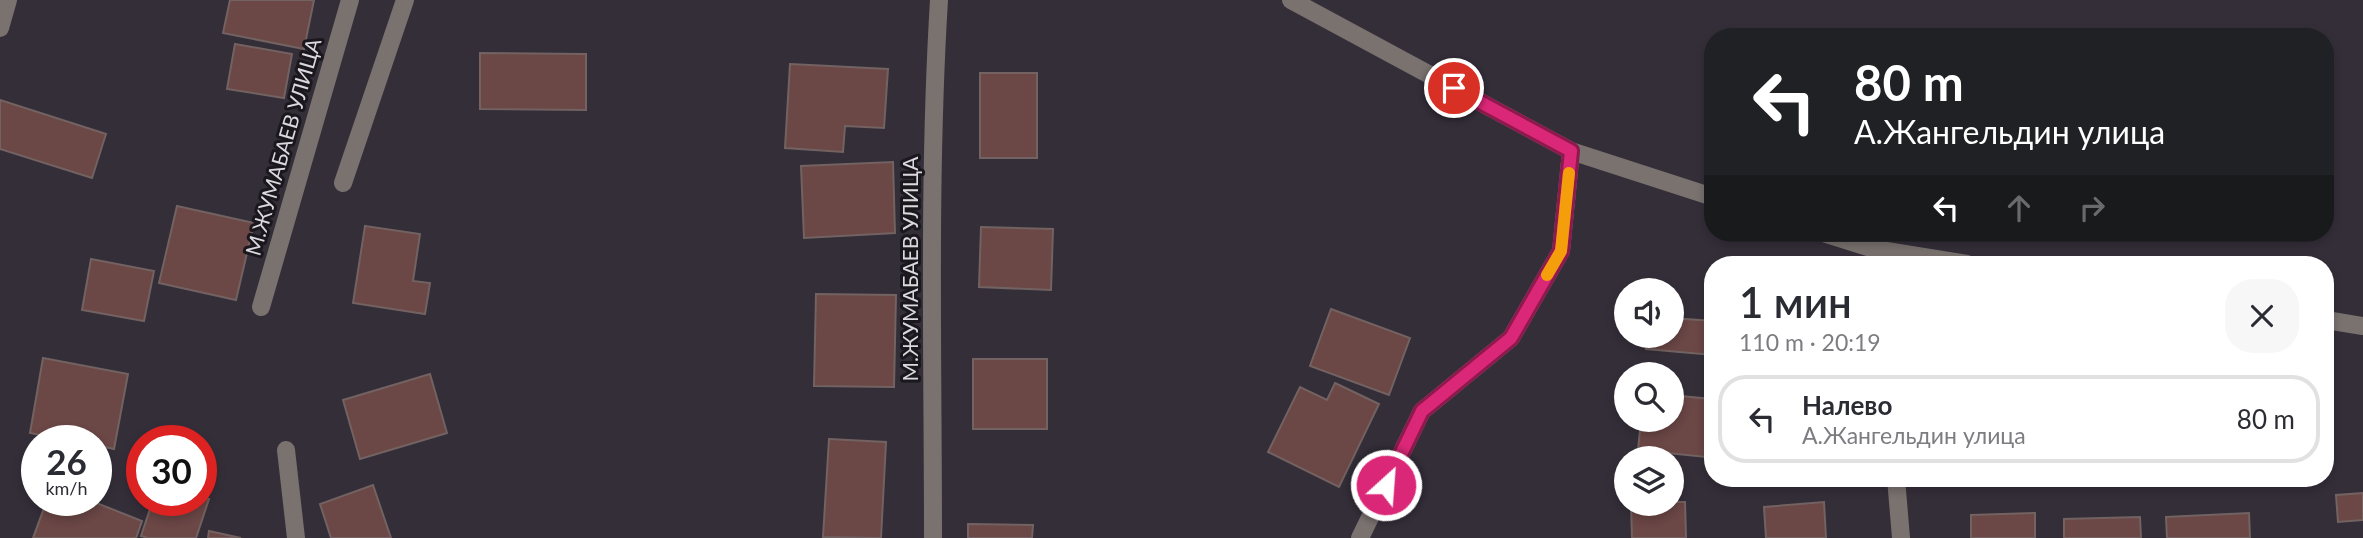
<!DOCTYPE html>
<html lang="ru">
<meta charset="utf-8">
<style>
body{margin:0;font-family:Lato,sans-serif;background:#f7f7f7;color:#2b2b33;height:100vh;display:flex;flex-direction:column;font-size:26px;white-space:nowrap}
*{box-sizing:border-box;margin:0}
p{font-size:23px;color:#7c7c81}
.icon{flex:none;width:38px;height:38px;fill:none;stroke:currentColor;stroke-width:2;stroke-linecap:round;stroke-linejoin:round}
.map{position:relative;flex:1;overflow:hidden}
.details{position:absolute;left:1704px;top:256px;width:630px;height:231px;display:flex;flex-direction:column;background:#fff;border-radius:28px;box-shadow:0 4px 10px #0003}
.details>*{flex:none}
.banner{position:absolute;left:1704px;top:28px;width:630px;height:214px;border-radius:28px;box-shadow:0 4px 10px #0003;background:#202124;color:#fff;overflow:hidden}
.controls{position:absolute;left:1614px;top:278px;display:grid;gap:14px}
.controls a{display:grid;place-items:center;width:70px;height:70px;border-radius:50%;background:#fff;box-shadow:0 4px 10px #0003;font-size:35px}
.speed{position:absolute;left:21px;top:425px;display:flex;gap:14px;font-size:35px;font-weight:700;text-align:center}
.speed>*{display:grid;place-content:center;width:91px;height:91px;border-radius:50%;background:#fff;box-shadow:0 4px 10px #0003;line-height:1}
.speed small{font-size:18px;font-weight:400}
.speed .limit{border:10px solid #d22;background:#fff;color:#111}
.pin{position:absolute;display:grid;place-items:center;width:60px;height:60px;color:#fff;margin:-30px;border:4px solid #fff;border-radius:50%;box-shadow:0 2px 7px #0007}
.me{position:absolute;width:77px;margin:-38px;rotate:26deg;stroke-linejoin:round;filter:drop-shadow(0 0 5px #0008)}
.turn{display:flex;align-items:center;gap:24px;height:147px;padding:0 35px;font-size:32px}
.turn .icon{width:91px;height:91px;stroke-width:2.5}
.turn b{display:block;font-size:49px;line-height:60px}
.lanes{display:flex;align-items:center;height:66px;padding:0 35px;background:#0003;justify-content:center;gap:35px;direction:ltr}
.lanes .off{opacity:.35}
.round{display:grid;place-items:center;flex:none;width:74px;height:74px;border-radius:28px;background:#f7f7f7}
.head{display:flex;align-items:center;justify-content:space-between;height:119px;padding:0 35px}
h1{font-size:42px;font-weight:600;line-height:52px}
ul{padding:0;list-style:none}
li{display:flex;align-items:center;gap:21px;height:88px;margin:0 14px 10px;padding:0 21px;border:4px solid #e1e1e2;border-radius:28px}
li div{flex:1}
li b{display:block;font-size:26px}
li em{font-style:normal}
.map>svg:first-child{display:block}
.building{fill:#6b4746;stroke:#726261;stroke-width:2}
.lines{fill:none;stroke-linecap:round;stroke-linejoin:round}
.minor{stroke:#79726f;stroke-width:18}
.route-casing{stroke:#8e194d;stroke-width:18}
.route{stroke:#db2777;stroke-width:12}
.slow{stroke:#f59e0b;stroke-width:12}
.labels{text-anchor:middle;stroke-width:6;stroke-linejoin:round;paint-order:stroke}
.street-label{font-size:21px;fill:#dbd8df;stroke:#1a171d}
</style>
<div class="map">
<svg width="2363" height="538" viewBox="0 0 2363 538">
<rect width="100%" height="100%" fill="#342e39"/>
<!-- building -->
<path class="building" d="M230,0H314L304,49L223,33Z
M235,44L292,54L284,98L227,89Z
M480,53L586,54V110L480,109Z
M790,64L888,69L884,128L845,126L843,152L785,148Z
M980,73H1037V158H980Z
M0,100L106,134L92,178L0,149Z
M893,162L895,233L804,238L801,166Z
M177,206L254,223L236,300L159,283Z
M365,226L420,234L413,281L430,283L425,314L353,303Z
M981,227L1053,229L1051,290L979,287Z
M91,259L154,271L144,321L82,310Z
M816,294L896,295L894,387L814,386Z
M1331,309L1410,338L1389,395L1310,366Z
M1671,318L1713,321V355L1646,349L1647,336H1671Z
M43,358L128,374L114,449L96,445V441H72L30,433Z
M973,359H1047V429H973Z
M430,374L447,433L360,459L343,400Z
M1335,383L1379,404L1339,487L1268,452L1300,387L1327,400Z
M1671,395L1711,399L1706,457L1638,450L1641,420H1671Z
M829,439L886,442L881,538L823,537Z
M373,485L391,538H331L320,504Z
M2363,493V520L2338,522L2336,495Z
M201,496L209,499L196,538H148L141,536L153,500H201Z
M47,500H89L142,521L136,538H33Z
M1671,502H1685L1686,538H1632L1631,504H1671Z
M1824,502L1826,538H1766L1764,507Z
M2035,513V538H1971V515Z
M2249,513L2250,538H2167L2166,517Z
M2140,517L2141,538H2064V519Z
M968,524L1033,525L1032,538H968Z
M209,531L241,538H208Z"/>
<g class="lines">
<!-- minor -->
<path class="minor" d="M1291,0L1571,151L1713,197
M0,28L8,0
M343,183L405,0
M1823,233L1874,249L1967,264
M261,307L350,0
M2326,320L2363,326
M286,450L296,538
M1896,478L1901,538
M933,538C933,359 928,179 939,0
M1360,538L1422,411L1511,338L1561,251L1571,151"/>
</g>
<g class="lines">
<defs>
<path id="route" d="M1386,485L1422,411L1511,338L1561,251L1571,151L1454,88"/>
</defs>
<!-- route casing -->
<use href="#route" class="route-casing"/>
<!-- route -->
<use href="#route" class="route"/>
<!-- slow -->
<path class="slow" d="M1547,275L1561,251L1569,173"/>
</g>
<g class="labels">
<!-- street labels -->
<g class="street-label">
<text transform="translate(284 147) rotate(-74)" y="7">М.ЖУМАБАЕВ УЛИЦА</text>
<text transform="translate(911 269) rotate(-90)" y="7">М.ЖУМАБАЕВ УЛИЦА</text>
</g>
</g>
</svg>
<div class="controls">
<a><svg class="icon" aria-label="sound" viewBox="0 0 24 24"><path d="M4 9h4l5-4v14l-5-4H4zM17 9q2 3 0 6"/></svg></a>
<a><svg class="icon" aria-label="search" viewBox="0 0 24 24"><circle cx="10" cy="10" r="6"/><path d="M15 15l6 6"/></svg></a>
<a><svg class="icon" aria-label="layers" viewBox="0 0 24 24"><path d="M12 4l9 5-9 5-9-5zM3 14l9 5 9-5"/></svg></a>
</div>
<div class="speed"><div>26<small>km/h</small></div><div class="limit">30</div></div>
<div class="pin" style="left:1454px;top:88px;background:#d93025"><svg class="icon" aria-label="arrive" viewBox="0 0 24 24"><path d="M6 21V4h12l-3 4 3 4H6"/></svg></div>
<svg class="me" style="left:1386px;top:485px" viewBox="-20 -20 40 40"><circle r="17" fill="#db2777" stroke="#fff" stroke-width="3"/><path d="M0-11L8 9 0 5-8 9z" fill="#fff"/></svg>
<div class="banner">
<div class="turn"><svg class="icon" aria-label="left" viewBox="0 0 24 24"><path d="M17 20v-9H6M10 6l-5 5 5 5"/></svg><div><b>80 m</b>А.Жангельдин улица</div></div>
<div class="lanes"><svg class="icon" aria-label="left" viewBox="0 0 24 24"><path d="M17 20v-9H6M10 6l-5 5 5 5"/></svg><svg class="icon off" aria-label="ahead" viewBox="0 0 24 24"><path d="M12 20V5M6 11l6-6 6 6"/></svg><svg class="icon off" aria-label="right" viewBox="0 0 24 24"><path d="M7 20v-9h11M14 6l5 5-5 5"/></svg></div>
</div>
<section class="details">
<div class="head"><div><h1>1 мин</h1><p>110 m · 20:19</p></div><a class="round"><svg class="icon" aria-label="close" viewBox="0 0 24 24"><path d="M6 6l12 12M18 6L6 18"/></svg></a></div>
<ul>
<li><svg class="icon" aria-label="left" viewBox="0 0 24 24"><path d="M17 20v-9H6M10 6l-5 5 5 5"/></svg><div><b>Налево</b><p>А.Жангельдин улица</p></div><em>80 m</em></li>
</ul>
</section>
</div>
